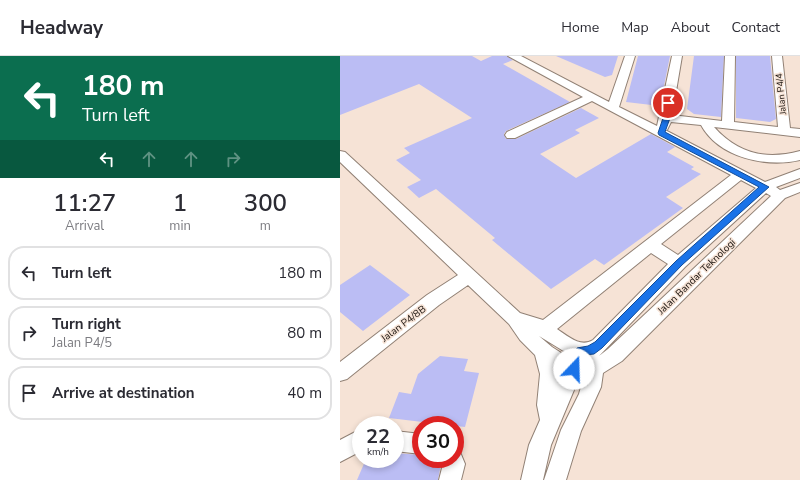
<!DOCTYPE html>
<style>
body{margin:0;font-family:"Nunito Sans",sans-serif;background:#f7f7f7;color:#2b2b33;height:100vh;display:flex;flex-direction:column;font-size:15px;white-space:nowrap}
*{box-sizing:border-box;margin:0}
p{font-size:13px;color:#7c7c81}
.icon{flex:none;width:22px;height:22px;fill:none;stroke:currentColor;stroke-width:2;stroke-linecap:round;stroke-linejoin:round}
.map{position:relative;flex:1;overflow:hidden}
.details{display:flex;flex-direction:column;background:#fff;width:340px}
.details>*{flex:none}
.top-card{background:#0b6e4f;color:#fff;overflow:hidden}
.speed{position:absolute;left:12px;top:360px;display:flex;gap:8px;font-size:20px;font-weight:700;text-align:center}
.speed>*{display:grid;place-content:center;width:52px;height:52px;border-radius:50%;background:#fff;box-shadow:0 2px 6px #0003;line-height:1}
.speed small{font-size:10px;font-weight:400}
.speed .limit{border:6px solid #d22;background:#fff;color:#111}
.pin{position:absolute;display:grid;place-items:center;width:34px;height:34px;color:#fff;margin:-17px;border:2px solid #fff;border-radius:50%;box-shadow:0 1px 4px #0007}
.me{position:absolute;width:44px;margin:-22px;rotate:21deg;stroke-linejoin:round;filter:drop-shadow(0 0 3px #0008)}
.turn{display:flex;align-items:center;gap:14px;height:84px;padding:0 16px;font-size:18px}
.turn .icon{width:52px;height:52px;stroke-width:2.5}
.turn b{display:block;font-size:28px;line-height:34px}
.lanes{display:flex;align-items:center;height:38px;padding:0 16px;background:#0003;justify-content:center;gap:20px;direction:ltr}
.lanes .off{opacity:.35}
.eta{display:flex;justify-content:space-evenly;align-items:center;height:68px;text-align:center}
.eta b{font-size:24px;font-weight:600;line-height:28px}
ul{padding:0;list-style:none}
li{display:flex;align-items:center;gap:12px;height:54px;margin:0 8px 6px;padding:0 8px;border:2px solid #e1e1e2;border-radius:16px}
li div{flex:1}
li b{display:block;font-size:15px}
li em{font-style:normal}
header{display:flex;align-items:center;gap:24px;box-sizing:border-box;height:56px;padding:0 20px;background:#fff;border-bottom:1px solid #e1e1e2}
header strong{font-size:19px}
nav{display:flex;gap:22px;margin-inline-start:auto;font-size:14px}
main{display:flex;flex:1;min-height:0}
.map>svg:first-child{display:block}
.building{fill:#bbbdf4}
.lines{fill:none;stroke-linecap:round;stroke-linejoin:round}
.minor-casing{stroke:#918175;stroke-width:2}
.minor{fill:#fff;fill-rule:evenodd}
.route{fill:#1a73e8;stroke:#114b97}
.labels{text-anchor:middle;stroke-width:3;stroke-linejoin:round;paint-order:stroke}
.far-street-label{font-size:9px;fill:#18120d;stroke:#f6e3d6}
.street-label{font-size:10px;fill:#18120d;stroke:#f6e3d6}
</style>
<header>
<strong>Headway</strong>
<nav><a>Home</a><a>Map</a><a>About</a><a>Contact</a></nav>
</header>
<main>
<section class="details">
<div class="top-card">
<div class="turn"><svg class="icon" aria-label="left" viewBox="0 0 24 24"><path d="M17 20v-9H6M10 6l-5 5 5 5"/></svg><div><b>180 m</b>Turn left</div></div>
<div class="lanes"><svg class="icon" aria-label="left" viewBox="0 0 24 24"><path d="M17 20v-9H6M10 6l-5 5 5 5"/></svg><svg class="icon off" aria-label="ahead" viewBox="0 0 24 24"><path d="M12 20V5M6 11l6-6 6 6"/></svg><svg class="icon off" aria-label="ahead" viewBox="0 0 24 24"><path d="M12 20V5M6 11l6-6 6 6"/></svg><svg class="icon off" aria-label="right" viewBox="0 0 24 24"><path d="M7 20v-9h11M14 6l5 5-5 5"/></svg></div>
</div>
<div class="eta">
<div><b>11:27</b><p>Arrival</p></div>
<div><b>1</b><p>min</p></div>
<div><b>300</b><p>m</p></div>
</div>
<ul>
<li><svg class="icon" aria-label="left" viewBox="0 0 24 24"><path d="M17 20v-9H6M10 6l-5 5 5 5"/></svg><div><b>Turn left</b></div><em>180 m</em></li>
<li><svg class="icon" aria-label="right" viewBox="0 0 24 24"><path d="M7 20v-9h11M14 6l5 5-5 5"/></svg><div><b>Turn right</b><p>Jalan P4/5</p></div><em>80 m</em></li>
<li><svg class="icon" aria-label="arrive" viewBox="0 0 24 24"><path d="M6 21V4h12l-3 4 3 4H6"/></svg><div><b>Arrive at destination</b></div><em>40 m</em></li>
</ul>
</section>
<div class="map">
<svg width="460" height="424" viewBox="0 0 460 424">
<rect width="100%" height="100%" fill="#f6e3d6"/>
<!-- building -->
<path class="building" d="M0,0H132L141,5L152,0H167L173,4L163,8L230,46L166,75L164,78L166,83H176L241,52L259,62L235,74L240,77L200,98L236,122L311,78L335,91L327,96L354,111L351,113L361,118L326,141L343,152L264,209L255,203L211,233L152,184L155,182L96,133L79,142L67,131L81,124L56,104L70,97L64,92L132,62L79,28L0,59Z
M216,0H278L272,19L265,21Z
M298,0H330L320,50L286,46Z
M354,0H384L381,61L354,58L347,53Z
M396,0H430L436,63L430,66L396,62Z
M30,209L70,239L23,275L0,256V229Z
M100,300L128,303L124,315L139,317L125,371L49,362L59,336L71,338L78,318Z
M55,397L81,399V403H100L101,408L98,424H17L26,403H55Z"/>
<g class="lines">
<defs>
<path id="minor" d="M168,0H181L269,46L285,0H295L279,51L317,70L332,0H342L332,59L382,65L385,0H395L394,66L438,71L432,0H442L450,72L460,73V81L374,71C398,98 426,104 460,95V104C427,112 379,102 361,69L331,66L327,74H325L425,126L460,113V122L436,131L440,134L460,127V136L445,142L282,305L263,317L261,331L241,375L226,424H204L221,374L239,338L243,323L239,322L211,389L203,424H181L189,389L200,364L197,349L200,318L195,299L180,284L169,268L128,229L99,249L7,323L0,325V306L87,239L118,219L0,106V95L5,96L180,257L203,264L391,119L252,45L175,82H167L165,79L167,76L243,41ZM401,124L416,132L338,199L321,188ZM426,137L431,140L268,293L259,300L345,211ZM311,197L328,208L253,284C240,292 228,280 217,273ZM199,280L230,299L229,302L212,291ZM219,315L222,317L219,323Z
M21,373V395L0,406V384Z
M55,375L81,378V398L55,395Z
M115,394L120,396L125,408L121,424H99L103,408L101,403H115Z"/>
</defs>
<!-- minor casing -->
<use href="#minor" class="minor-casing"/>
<!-- minor -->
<use href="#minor" class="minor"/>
</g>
<!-- route -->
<path class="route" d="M328,45L332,47L330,62L325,76L429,131L342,209L262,292L254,298L244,299L238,316L234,318L231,316L229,313L237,292L248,290L255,286L336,205L419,131L319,79L318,77L323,62L325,47Z"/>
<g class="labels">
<!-- far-street labels -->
<g class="far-street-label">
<text transform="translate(441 38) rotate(-96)" y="3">Jalan P4/4</text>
</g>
<!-- street labels -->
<g class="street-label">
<text transform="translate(356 220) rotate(-44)" y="4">Jalan Bandar Teknologi</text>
<text transform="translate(63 267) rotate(-37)" y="4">Jalan P4/8B</text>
</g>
</g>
</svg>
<div class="speed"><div>22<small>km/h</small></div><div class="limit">30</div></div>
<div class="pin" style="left:328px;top:47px;background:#d93025"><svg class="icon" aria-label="arrive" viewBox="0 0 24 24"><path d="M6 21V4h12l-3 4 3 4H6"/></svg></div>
<svg class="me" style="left:234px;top:313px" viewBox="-20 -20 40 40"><circle r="19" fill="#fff"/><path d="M0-13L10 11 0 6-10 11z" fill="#1a73e8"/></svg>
</div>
</main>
